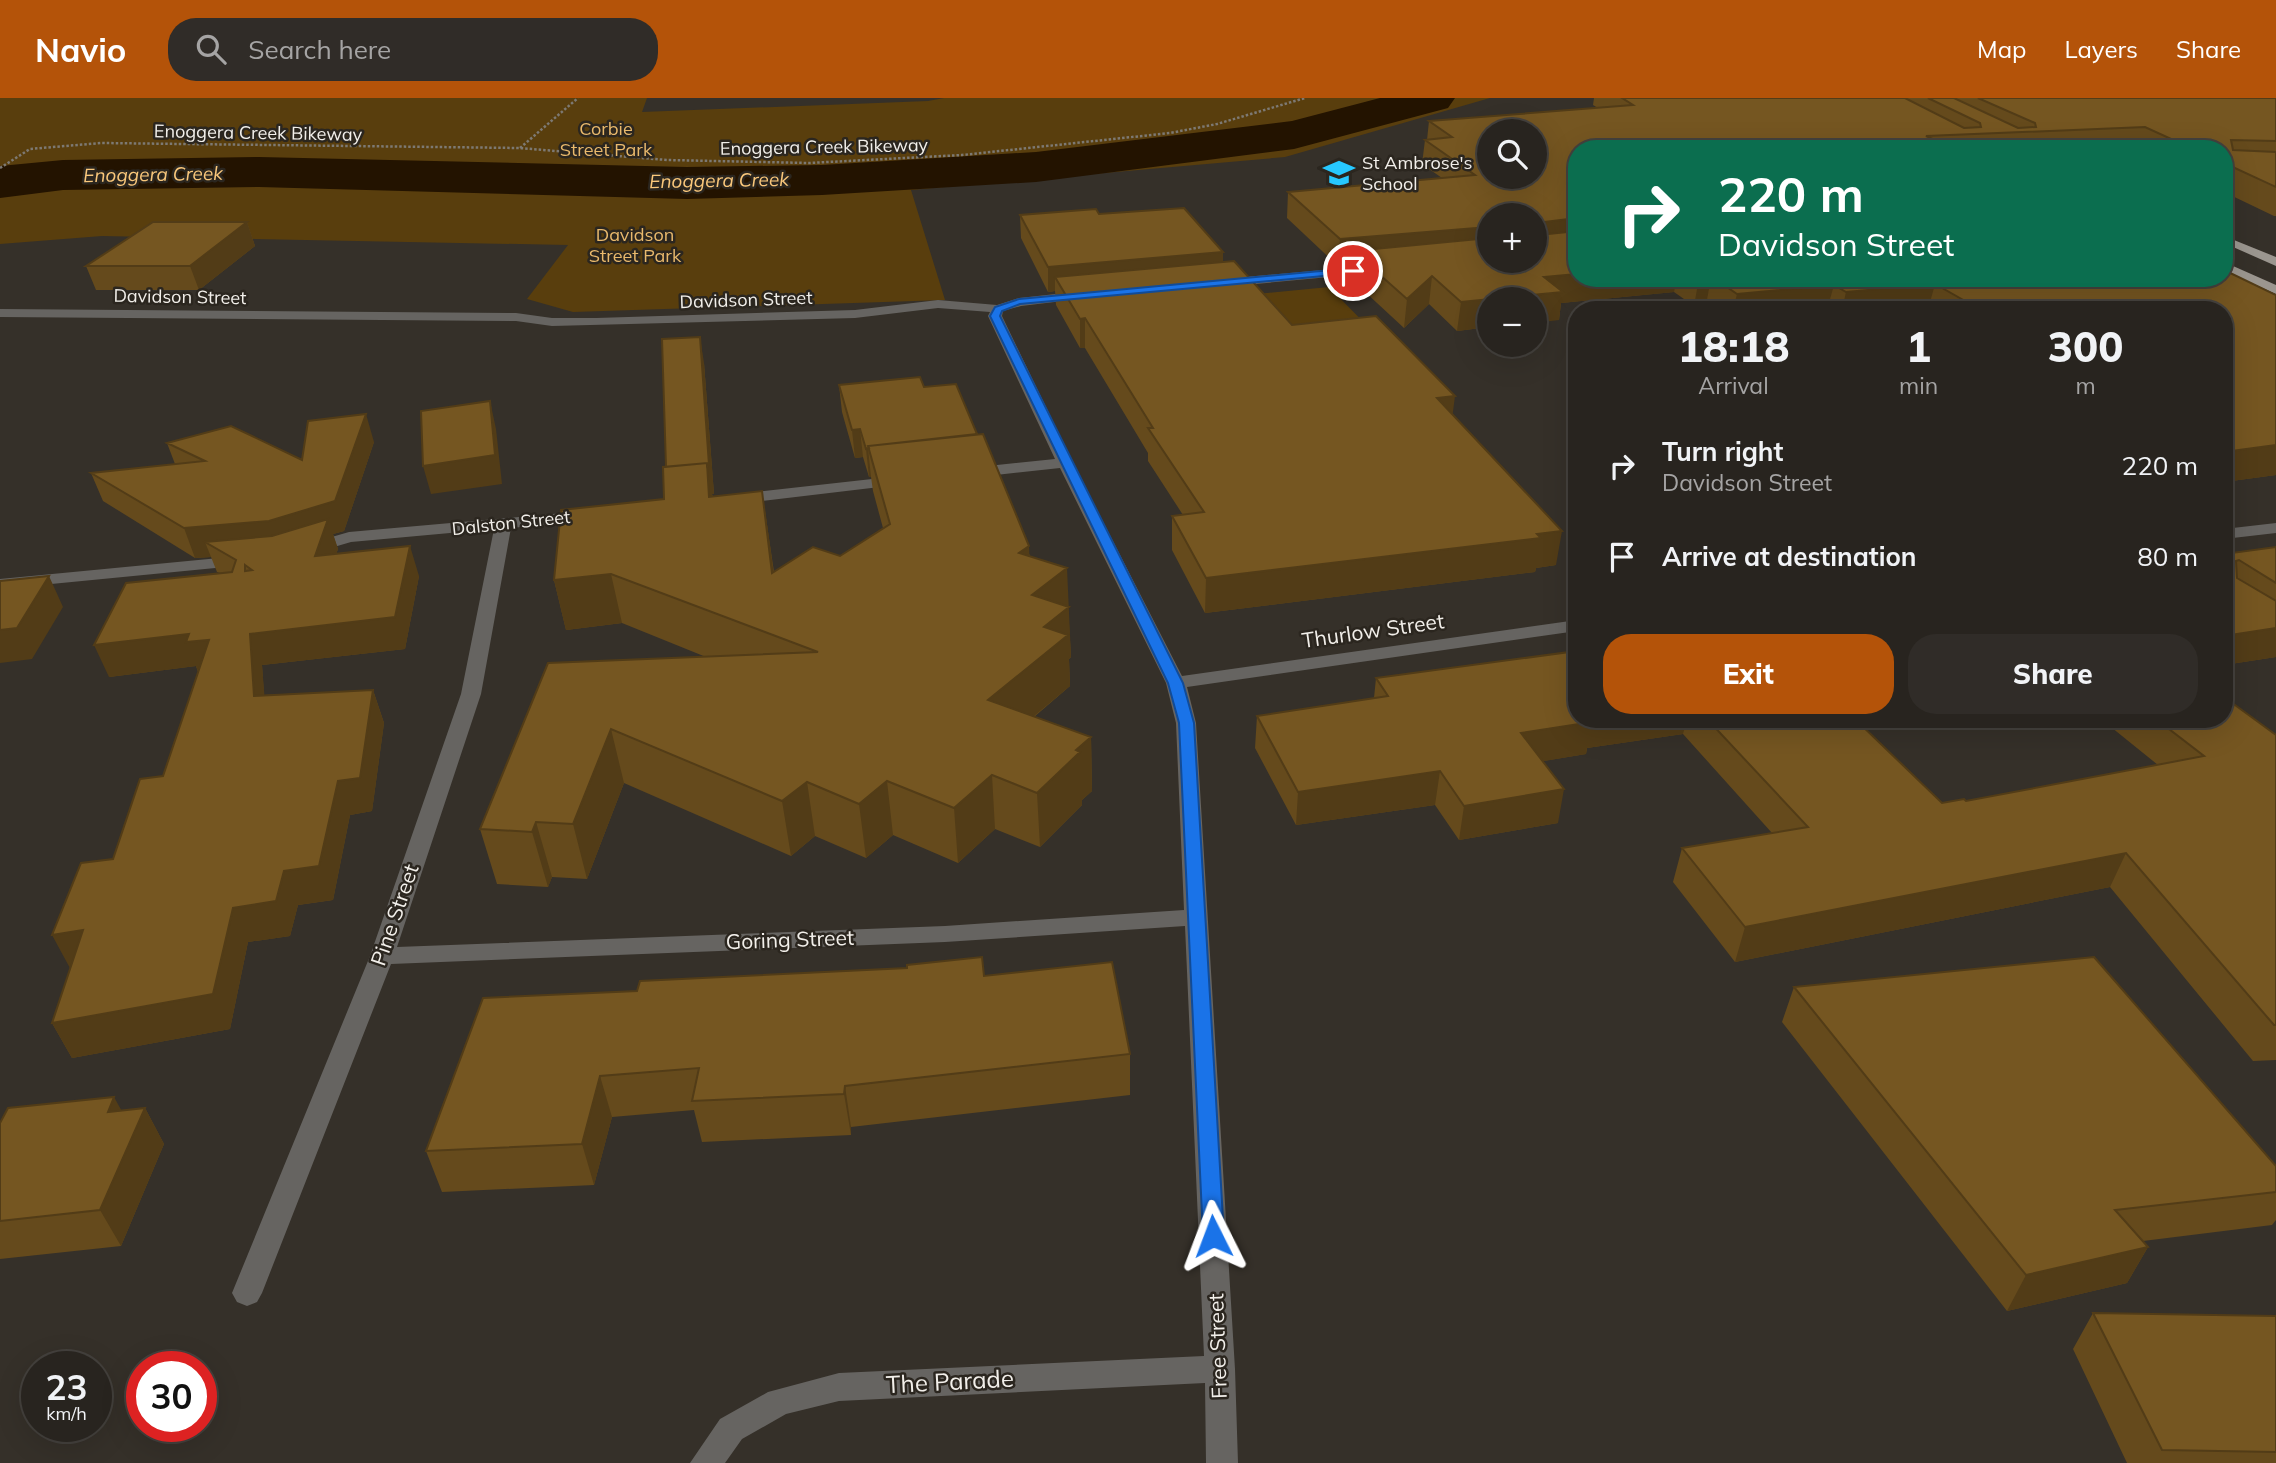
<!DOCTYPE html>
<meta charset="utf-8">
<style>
body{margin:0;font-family:Mulish,sans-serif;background:#302c28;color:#f1f3f6;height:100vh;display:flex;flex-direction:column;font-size:26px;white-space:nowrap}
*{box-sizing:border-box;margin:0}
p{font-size:23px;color:#a5a4a4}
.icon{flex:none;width:38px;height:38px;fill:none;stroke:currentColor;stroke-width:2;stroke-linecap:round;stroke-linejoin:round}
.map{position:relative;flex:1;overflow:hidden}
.side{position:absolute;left:1568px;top:203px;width:665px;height:427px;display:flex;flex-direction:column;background:#28241f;border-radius:28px;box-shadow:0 7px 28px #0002,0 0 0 2px #44413d}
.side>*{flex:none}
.guide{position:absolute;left:1568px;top:42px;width:665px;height:147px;border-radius:28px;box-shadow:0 7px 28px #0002,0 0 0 2px #44413d;background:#0b6e4f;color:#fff;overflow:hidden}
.fabs{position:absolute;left:1477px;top:21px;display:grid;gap:14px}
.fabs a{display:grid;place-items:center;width:70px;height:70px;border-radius:50%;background:#28241f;box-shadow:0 7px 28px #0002,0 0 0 2px #44413d;font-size:35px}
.speed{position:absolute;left:21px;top:1253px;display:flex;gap:14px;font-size:35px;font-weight:700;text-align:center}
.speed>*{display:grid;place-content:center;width:91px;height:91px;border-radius:50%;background:#28241f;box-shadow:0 7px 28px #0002,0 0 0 2px #44413d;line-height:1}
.speed small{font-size:18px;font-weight:400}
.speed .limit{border:10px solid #d22;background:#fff;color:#111}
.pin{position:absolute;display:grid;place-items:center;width:60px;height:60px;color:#fff;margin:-30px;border:4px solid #fff;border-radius:50%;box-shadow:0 2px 7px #0007}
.me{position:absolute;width:77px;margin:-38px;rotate:357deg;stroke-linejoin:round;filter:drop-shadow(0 0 5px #0008)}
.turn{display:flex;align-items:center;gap:24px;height:147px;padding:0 35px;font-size:32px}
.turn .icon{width:91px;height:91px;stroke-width:2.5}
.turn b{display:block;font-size:49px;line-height:60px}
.eta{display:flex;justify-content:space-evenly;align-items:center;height:119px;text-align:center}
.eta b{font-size:42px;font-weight:800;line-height:49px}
.cta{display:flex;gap:14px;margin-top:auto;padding:14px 35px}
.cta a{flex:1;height:80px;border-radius:28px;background:#b45309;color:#fff;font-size:28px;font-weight:800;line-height:80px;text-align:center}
.cta a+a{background:#302c28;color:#f1f3f6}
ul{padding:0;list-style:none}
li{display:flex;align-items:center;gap:21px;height:91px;padding:0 35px}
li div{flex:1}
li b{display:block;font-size:26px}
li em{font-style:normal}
header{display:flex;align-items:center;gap:42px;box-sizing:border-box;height:98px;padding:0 35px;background:#b45309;color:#fff}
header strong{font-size:33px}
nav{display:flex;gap:38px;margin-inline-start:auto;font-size:24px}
.search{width:490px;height:63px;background:#302c28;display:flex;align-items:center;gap:18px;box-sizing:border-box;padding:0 24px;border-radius:28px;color:#a5a4a4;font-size:26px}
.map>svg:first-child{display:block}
.green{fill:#593e0d}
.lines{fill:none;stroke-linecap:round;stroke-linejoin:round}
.river{fill:#231300;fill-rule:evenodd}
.path{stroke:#7d7973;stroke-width:2.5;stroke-dasharray:2.5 2;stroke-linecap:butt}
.minor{fill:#666461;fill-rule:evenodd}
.major{fill:#9b968f;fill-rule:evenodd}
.wall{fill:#654a1c;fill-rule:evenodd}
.shaded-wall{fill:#523c17}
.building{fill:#755621;stroke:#523c17;stroke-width:2;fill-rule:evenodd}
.route{fill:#1a73e8;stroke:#114b97;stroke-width:2}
.labels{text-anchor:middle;stroke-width:5;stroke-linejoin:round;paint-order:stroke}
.far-park-label{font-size:18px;fill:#e9b96c;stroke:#2b261f}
.far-street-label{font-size:18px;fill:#f2efea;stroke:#2b261f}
.far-poi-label{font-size:18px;fill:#f2efea;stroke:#2b261f;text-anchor:start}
.far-water-label{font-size:19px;font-style:italic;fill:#f9c77b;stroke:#2b261f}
.street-label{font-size:21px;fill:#f2efea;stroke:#2b261f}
.near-street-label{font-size:24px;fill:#f2efea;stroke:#2b261f}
</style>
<header>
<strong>Navio</strong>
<div class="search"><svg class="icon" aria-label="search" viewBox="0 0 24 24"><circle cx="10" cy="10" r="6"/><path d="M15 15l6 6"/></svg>Search here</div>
<nav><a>Map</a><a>Layers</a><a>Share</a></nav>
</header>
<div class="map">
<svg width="2276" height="1365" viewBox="0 0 2276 1365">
<rect width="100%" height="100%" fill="#353029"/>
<!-- green -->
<path class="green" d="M0,0H647L642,14L928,3L944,0H1490L1285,59L911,92L945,202L573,214L527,201L568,147L102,138L0,146Z
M1329,189L1383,244L1306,252L1257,196Z"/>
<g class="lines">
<!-- river -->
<path class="river" d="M1380,0H1455L1448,10L1294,51L1036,84L822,97L687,101L259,89L63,92L0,100V68L63,62L259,59L687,69L822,67L1036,54L1292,23Z"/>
<!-- path -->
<path class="path" d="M520,50L578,0
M0,70L30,51L101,45L519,50L667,62L809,65L962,57L1170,35L1217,26L1305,0"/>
<!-- minor -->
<path class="minor" d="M1379,167L1385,171L1383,174L1223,189L1217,185L1223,181Z
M1083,193L1089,197L1088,200L1021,208L1003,213L1002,218L1073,365L1182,578L1577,522V533L1187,589L1196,625L1235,1271L1238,1365H1206L1205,1285L839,1303L786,1316L742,1341L725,1365H690L720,1321L768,1294L839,1275L1204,1258L1185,828L945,844L391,866L262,1195L257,1204L247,1208L237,1204L232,1195L370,858L461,596L494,431L351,444L310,456L304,455L301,451L304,447L349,434L586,413L594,418L586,423L511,430L481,596L397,849L945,828L1184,812L1176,625L1166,585L1060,370L969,380L961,375L969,370L1055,361L988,218L990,214L938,210L855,220L552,228L516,223L0,219V211L516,215L552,220H596L855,212L938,202L997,207L1019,200Z
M899,378L905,380L907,383L905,386L736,406L728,401L736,396Z
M2276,425V435L2224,441V431Z
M240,458L246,459L249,463L246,467L0,491V481Z"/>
<!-- major -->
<path class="major" d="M2224,138L2276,159V168L2224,145Z
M2224,164L2276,187V196L2224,173Z"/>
</g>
<!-- wall -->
<path class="wall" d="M1594,0H2276V118H2274L2224,94V51H1577V180H2224V167L2231,171L2230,175L2276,377L2224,384V212H1712L1706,207L1694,208L1674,194L1561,205L1559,222L1489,201V229L1457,233L1429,206L1404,230L1350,180L1351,167L1338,168L1287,120L1288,94L1442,80L1422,66L1425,42H1427L1429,23L1598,10L1593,7ZM1489,117L1535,163H1489Z
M1099,116L1223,154V164L1292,227L1452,316L1556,467L1536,470L1535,474L1205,515L1172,452V418L1183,417L1148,363V355L1085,250H1080L1056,207L1055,193L1048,194L1021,140L1020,117Z
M247,124L255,148L199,192H96L86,168Z
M704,265L714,396H712L713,399L762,393L774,474L840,458L883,430L873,393L871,379H869L863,359L855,360L842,314L839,287L924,289L977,336L1030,458L1068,509L1071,559L1069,561L1070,588L1034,619L1091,639L1092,693L1082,702V707L1040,749L995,731L958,765L893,737L866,760L815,738L791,758L624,685L587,781L552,779L548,789L497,786L480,731L706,559L622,525L566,532L554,482L664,401L666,369Z
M374,344L344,433L333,436L338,451L336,456L419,478L405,551L262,567L264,597L373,592L384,625L372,713L350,717L333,802L298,807L290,838L248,844L230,931L72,960L52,925L113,761L163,678L198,574L196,568L109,579L220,475L217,474L211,459L195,460L103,403L91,375L175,366L167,345L302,362Z
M2276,449V559L2224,567V456Z
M1376,580L1577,621H1855L1942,705L1966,703L2158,667L2101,621H2224L2276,637V962L2253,963L2110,789L1735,864L1673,784L1682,750L1772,735L1683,636L1587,650L1586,656L1543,663L1558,725L1459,742L1435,707L1296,727L1255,650L1257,618L1374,600Z
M1794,889L2276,1068V1122L2272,1127L2143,1143L2148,1149L2127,1185L2007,1213L1782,924Z
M483,900L1130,956V997L851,1029V1037L702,1044L694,1012L612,1019L594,1087L442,1094L426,1053Z
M145,1010L164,1046L121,1148L0,1161V1025Z
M2093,1215L2276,1218V1365H2127L2073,1251Z"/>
<!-- shaded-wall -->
<path class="shaded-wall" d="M1577,120V146L1535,151L1537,125Z
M247,124L255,148L199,192L190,168Z
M1489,129V155L1353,153L1351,167L1338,168L1340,141Z
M1223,154V178L1055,179V193L1048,194V169Z
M1577,176V180H1677L1674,194L1561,205L1559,222L1535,225V201H1489V229L1457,233L1461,204L1544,179Z
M1432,178L1429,206L1404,230L1407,201Z
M1699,180H1711L1706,207L1694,208Z
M1935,186L1928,212H1842L1846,194Z
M1834,187L1827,212H1733L1737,196Z
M1085,220V250H1080V221Z
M700,239L704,265L714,396H712L715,411L718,446L709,397Z
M1455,298L1451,329L1437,300Z
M490,303L496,331L502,386L431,396L423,368Z
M366,316L374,344L344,433L333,436L338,451L325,489L205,444L211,459L195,460L184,430L269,423Z
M860,331L863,359L855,360L852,332Z
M2276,347V377L2224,384V354Z
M868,350L871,379H869L866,351Z
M762,393L769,440L780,524L772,475Z
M1562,433L1556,467L1536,470L1535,474L1205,515L1206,480Z
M410,448L419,478L405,551L262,567L267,630L254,598L250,536Z
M1029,448L1031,496L1019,455Z
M1067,470L1071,559L1069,561L1070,588L991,654L988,602L1032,497Z
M611,476L622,525L566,532L554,482Z
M49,478L63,509L32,561L0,565V532Z
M2276,530V559L2224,567V538Z
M189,536L209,542L199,576L196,568L109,579L94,547Z
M373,592L384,625L372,713L350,717L333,802L298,807L290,838L248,844L230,931L72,960L52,925L233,810L284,773L338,683Z
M1588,621H1687L1683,636L1587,650L1586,656L1515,668L1521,635Z
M611,631L624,685L587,781L573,726Z
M1091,639L1092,693L1082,702V707L1040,749L1037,695L1076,652Z
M1440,673L1435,707L1296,727L1298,694Z
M992,677L995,731L958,765L954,710Z
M887,683L893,737L866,760L859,706Z
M807,684L815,738L791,758L782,703Z
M1564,691L1558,725L1459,742L1464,708Z
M536,724L552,779L548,789L532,734Z
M2126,755L2110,789L1735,864L1745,829Z
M83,832L71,872L52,837Z
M600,978L612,1019L594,1087L582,1046Z
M845,988L851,1029V1037L844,996Z
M114,999L134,1035L145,1010L164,1046L121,1148L100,1112L108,1014Z
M2148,1149L2127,1185L2007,1213L2026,1177Z"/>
<!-- building -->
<path class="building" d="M1622,0H1905L1964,30L1981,29L1980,25L1928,0H1954L2018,30L2036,29L2035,25L1978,0H2276V43L2231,42L2233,52L2276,54V89L2224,65V51H2193L2145,29L1926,38L1955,51H1577V120L1537,125L1536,134L1539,137L1577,133V176L1544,179L1563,194L1461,204L1432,178L1407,201L1353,153L1489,140V163H1535V117H1489V129L1340,141L1288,94L1475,77L1425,42L1452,39L1429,23L1633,7ZM1489,33H1535V79H1489Z
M1184,110L1223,154L1048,169L1020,117L1096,111L1099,116Z
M153,124H247L190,168H86Z
M1234,163L1292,227L1376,218L1455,298L1437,300L1562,433L1537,436L1541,440L1206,480L1172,418L1204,414L1148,330H1153L1085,220L1080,221L1055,179Z
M2224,172L2276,197V347L2224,354V212H1981L1935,186L1846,194L1834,187L1737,196L1714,180H2224Z
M700,239L709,367L707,368V365L666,369L662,241Z
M920,279L924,289L956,286L977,336L868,348L869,350L866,351L860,331L852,332L839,287Z
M490,303L495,357L423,368L421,313Z
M366,316L335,403L269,423L184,430L91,375L205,363L167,345L231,328L302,362L308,323Z
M983,336L1029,448L1019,455L1067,470L1032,497L1069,509L1044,529L1068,537L988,602L1091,639L1076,652L1080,654L1037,695L992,677L954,710L887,683L859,706L807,684L782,703L611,631L573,726L536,724L532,734L480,731L548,565L818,554L611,476L554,482L561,412L664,401L663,369L707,365L709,399L762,393L772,475L813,449L840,458L890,426L868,348Z
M328,421L315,458L410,448L395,519L250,536L254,598L373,592L360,680L338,683L319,768L284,773L276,803L233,810L213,896L52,925L83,832L52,837L81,765L113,761L140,681L163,678L209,542L186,544L189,536L94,547L126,485L232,474L236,462L205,444L272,438ZM245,467L252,472L245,473Z
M2276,449V485L2239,462L2236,463L2237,480L2276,503V530L2224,538V456Z
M49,478L17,530L0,532V483Z
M1577,553V621H1591L1592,624L1521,635L1564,691L1464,708L1440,673L1298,694L1257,618L1388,598L1376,580Z
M2224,599L2276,637V927H2274L2126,755L1745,829L1682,750L1808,729L1707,621H1855L1942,705L1964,701L1966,703L2204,658L2156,621H2224Z
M982,859L984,878L1112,864L1130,956L845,988L844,996L692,1003L699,970L600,978L582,1046L426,1053L483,900L637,893L640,883L907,870V867Z
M2094,859L2276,1068V1094L2115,1112L2148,1149L2026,1177L1794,889Z
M114,999L108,1014L145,1010L100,1112L0,1123V1025L8,1010Z
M2093,1215L2276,1218V1354L2162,1352Z"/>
<!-- route -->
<path class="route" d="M1353,170L1356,171V175L1020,206L1002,213L1000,218L1183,585L1194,625L1224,1138L1221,1144L1213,1147L1206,1144L1203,1138L1179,625L1168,585L990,218L995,209L1019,201Z"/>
<!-- icons -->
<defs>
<symbol id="school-bare" viewBox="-9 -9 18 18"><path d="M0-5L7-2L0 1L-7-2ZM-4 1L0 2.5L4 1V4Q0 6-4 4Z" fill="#27c8ff" stroke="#2b261f" stroke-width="2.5" paint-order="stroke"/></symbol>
</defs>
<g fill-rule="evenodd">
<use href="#school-bare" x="1317" y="53" width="44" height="44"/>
</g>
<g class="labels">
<!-- far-park labels -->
<g class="far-park-label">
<text x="606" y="37">Corbie<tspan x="606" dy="21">Street Park</tspan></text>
<text x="635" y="143">Davidson<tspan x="635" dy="21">Street Park</tspan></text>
</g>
<!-- far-street labels -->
<g class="far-street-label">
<text transform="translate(258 35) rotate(1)" y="6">Enoggera Creek Bikeway</text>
<text transform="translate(824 49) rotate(-1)" y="6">Enoggera Creek Bikeway</text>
<text transform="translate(180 199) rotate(1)" y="6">Davidson Street</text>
<text transform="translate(746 202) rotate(-2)" y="6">Davidson Street</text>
<text transform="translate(511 425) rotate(-6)" y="6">Dalston Street</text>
</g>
<!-- far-poi labels -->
<g class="far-poi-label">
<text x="1362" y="71">St Ambrose's<tspan x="1362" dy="21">School</tspan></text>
</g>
<!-- far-water labels -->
<g class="far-water-label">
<text transform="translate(153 76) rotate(-1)" y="7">Enoggera Creek</text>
<text transform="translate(719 82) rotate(-1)" y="7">Enoggera Creek</text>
</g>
<!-- street labels -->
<g class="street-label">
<text transform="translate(1373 533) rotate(-8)" y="7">Thurlow Street</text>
<text transform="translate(395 817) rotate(-71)" y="7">Pine Street</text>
<text transform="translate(790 842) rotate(-2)" y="7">Goring Street</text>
<text transform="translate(1218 1248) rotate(-92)" y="7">Free Street</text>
</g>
<!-- near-street labels -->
<g class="near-street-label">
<text transform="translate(950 1284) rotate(-3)" y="8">The Parade</text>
</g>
</g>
</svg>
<div class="fabs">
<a><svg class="icon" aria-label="search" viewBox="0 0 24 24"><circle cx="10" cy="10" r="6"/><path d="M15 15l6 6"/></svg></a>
<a>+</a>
<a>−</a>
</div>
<div class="speed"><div>23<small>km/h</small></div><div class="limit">30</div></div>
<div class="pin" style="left:1353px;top:173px;background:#d93025"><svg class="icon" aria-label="arrive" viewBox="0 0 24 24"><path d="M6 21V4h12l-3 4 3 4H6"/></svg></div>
<svg class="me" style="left:1213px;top:1138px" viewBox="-20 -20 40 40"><path d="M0-17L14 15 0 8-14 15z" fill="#1a73e8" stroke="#fff" stroke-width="4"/></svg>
<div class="guide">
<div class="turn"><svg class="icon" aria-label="right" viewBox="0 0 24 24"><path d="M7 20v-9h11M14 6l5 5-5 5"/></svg><div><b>220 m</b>Davidson Street</div></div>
</div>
<section class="side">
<div class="eta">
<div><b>18:18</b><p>Arrival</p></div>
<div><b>1</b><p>min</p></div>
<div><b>300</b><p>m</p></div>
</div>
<ul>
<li><svg class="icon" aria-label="right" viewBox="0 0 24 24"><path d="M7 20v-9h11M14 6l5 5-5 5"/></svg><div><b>Turn right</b><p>Davidson Street</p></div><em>220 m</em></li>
<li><svg class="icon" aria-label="arrive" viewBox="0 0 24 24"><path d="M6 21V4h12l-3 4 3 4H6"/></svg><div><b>Arrive at destination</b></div><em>80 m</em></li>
</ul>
<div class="cta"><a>Exit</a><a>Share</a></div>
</section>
</div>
